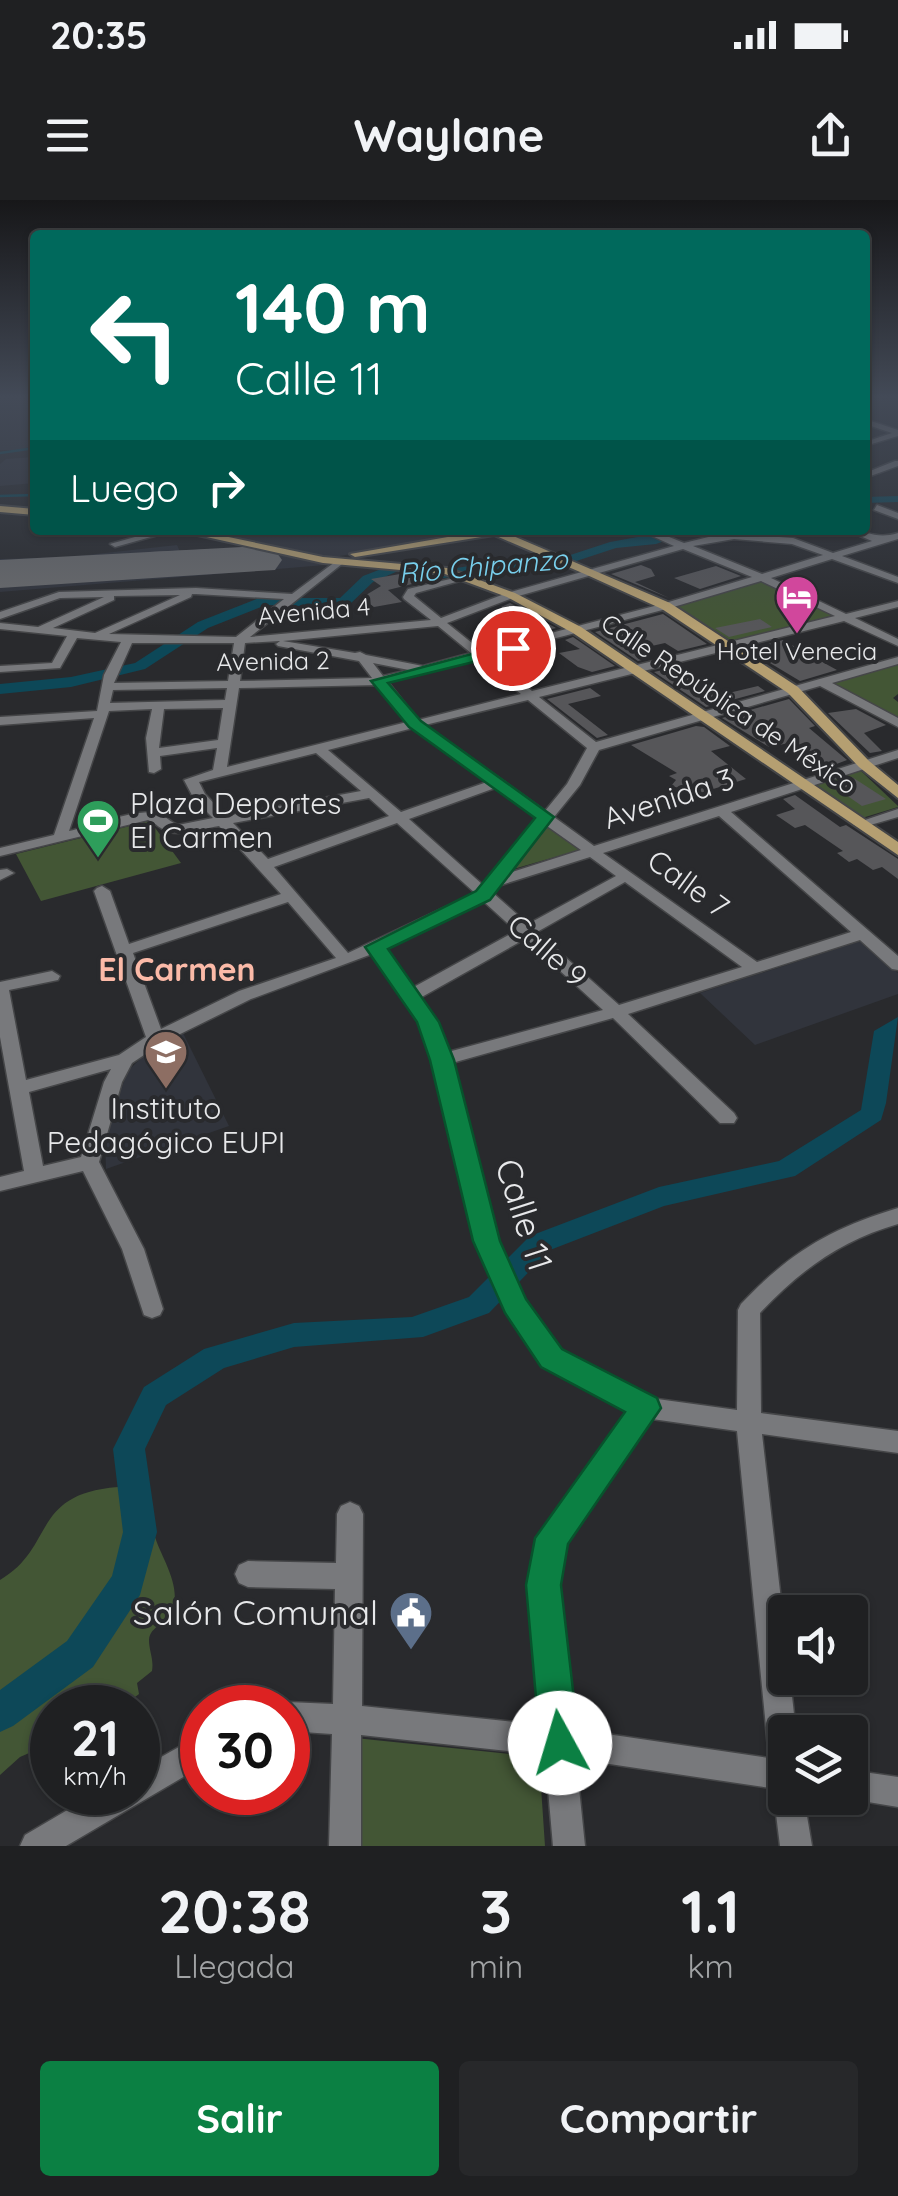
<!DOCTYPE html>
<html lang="es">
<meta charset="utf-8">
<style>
body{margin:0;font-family:Quicksand,sans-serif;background:#27282a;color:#f1f3f6;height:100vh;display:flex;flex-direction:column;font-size:38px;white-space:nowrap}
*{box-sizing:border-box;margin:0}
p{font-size:32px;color:#a1a3a5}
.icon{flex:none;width:55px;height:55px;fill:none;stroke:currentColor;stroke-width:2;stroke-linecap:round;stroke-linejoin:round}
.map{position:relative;height:1646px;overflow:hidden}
.panel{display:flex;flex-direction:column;background:#1f2022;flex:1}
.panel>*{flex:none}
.hud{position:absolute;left:30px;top:30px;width:840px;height:305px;border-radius:10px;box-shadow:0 2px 8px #0004,0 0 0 2px #3c3e40;background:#00695c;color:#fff;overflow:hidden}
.tools{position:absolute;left:768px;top:1395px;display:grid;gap:20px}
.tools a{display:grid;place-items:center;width:100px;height:100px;border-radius:10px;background:#1f2022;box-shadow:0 2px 8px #0004,0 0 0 2px #3c3e40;font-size:50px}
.speed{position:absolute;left:30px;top:1485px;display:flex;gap:20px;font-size:50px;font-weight:700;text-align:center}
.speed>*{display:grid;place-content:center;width:130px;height:130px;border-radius:50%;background:#1f2022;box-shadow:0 2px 8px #0004,0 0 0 2px #3c3e40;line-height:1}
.speed small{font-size:25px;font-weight:400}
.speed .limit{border:15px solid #d22;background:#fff;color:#111}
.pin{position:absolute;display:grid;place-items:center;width:85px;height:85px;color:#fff;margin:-42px;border:5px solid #fff;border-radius:50%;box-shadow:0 2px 10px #0007}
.me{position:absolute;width:110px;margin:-55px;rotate:354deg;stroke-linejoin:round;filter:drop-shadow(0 0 8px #0008)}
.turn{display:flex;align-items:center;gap:35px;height:210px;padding:0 40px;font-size:45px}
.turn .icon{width:130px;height:130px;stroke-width:2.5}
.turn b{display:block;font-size:70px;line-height:85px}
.then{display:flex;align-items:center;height:95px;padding:0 40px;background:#0003;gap:20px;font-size:38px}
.eta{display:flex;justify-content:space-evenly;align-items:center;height:170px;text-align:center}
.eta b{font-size:60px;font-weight:700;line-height:70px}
.action{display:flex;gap:20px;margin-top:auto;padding:20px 40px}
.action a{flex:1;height:115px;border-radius:10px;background:#0b8043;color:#fff;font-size:40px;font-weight:700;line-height:115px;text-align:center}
.action a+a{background:#27282a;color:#f1f3f6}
.status{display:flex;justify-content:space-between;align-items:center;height:70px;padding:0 50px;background:#1f2022;direction:ltr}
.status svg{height:28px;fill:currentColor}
header{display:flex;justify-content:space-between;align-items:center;height:130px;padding:0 40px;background:#1f2022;font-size:45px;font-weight:700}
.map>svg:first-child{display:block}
.built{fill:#31343c}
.green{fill:#435635}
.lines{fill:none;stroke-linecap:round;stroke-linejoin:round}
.stream{stroke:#0d4858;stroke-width:2.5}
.river{fill:#0d4858;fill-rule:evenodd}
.taxiway{fill:#6b6c6e;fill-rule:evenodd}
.runway{fill:#6b6c6e;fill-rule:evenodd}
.building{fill:#565659}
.minor-casing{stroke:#454648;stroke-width:3}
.major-casing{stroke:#454648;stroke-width:4}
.minor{fill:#78797c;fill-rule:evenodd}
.major{fill:#b59f71;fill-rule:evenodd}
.route{fill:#0b8043;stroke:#07532c;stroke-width:2.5}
.labels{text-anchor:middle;stroke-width:8;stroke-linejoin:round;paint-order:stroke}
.far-street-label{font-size:25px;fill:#e7e8ea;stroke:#292a2d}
.far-poi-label{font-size:25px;fill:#e7e8ea;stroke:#292a2d}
.far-water-label{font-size:28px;font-style:italic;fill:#78cfec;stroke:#292a2d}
.street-label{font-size:30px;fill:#e7e8ea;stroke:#292a2d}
.poi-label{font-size:30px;fill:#e7e8ea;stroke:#292a2d;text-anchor:start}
.neighbourhood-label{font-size:32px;font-weight:bold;fill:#fbbaa8;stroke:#292a2d}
.near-street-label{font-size:35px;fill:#e7e8ea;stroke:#292a2d}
.near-poi-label{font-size:35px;fill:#e7e8ea;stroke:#292a2d;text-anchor:end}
</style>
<div class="status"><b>20:35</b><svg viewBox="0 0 49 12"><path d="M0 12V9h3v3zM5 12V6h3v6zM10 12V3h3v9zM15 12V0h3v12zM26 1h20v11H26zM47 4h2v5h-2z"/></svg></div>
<header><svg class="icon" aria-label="menu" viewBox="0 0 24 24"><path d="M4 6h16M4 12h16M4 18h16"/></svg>Waylane<svg class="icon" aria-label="share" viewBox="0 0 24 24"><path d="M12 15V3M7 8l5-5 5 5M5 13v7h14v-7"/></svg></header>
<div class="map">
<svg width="898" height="1646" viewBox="0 0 898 1646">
<rect width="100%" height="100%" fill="#292a2d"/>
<!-- built -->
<path class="built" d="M0,198H35V244L21,250H0Z
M34,257L35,283L0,286V264L6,259Z
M200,330H422L435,339L329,358Z
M177,345L181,354L257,349L325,365L0,392V359L69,357Z
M861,741L898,773V794L755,845L700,793Z
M182,831L229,926L106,969L105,939L127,872L148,851Z"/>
<!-- green -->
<path class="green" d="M758,379L835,417L733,442L676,406Z
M898,463V494L893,498L898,502V519L831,483Z
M861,571L898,606V607L862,618L813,586Z
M150,621L181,663L41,701L16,654Z
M548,626L583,649L510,670Z
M118,1287L147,1303C151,1313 151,1324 154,1334C161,1358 181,1383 173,1410C168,1425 150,1425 149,1440C149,1451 154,1459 152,1471L137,1483L139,1494L122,1507L52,1508V1543L20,1557L0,1575V1380C56,1347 30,1294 118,1287Z
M355,1538L539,1557L545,1646H352Z"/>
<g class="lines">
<!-- stream -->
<path class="stream" d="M0,253L35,248
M0,296L35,295"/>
<!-- river -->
<path class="river" d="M898,296V302L865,303V297Z
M676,330H695L656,344L616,348L552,369L494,370L444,378L398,371L373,382L350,404L336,407L266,405L208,428L145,469L71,487L0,494V484L71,477L135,463L198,422L259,398H340L363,376L397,363L444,370L494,362L552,361L610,342Z
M736,330H797L791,334H742Z
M898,817L886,903L881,920L795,976L664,1006L550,1050L489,1113L423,1137L294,1147L224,1168L166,1205L145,1249L157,1332L140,1395L93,1467L13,1526L0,1532V1490L67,1441L112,1376L123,1332L113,1249L144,1187L204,1149L294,1123L412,1117L469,1097L530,1036L659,987L779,961L861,910L874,831Z"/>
<!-- taxiway -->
<path class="taxiway" d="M218,349L227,354L226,363L217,368L211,367L208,360L159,362L156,370L150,371L141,366V357L150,352Z"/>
<!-- runway -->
<path class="runway" d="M259,346L275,350L282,360L275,370L0,388V360Z"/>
</g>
<!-- building -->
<path class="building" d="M641,365L651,369L655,376L635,382L669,398L611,374Z
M716,366L741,376L700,389L674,378Z
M400,374L424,381L388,390L402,402L374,407L361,398L381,386L371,379Z
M510,403L556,428L509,440L500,434L532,426L501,407Z
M663,414L707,444L678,451L665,443L634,450L646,459L638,461L595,432Z
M760,419L772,427L729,437L715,428Z
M573,437L615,466L592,472L578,467L559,453L580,449L565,440Z
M783,440L826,464L837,470L800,481L755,454L778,449L768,444Z
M676,467L716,496L758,486L765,491L706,507L654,472Z
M590,488L601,496L568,504L608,535L597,538L547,499Z
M789,499L815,526L809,528L847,560L813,573L808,570L823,565L789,543L769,547L722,518Z
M856,509L886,525L864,533L882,551L870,553L828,513Z
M696,526L704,527L730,546L711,551L746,579L700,593L671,586L676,580L669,576L677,573L631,545Z
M852,577L886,599L862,606L830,584Z
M795,595L840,627L846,625L898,659V679L882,667L873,670L857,659L849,662L837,653L843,651L805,625L795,628L776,615L795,609L783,599Z"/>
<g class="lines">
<defs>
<path id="minor" d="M865,219L898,230V236L865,246V242L892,233L865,224Z
M895,261H898V266L865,278V273Z
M877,305L898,313V319L874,310Z
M160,330H176L115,347L110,344Z
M639,330H652L684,343L737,330L738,334L793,338L833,353L872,341L846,330C869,330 875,340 898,333V339L842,356L898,377V383L832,359L771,378L846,414L898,401V407L855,418L898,439V446L844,421L539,497L596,542L898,457V464L832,483L898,518V527L820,486L599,550L580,585L554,617L594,646L898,550V558L731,612L898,756V770L892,769L860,740L628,814L734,913L737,918L734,923H720L613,818L452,863L497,1041L524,1100L559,1151L650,1198L737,1210L738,1110L741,1104C789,1053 831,1028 898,1008V1024C842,1040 800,1070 760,1113L761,1213L898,1231V1253L762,1234L785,1435V1478H790L796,1532H785V1598H804L812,1646H780L774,1598L777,1589L576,1559L585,1646H553L545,1555L361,1535V1646H329L332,1534L288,1531V1508H277L288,1502L333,1504L335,1389L248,1387L239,1383L235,1374L239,1365L248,1361L336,1363L337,1314L341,1306L350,1302L359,1306L363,1314L362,1506L543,1525L531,1385L539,1338L630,1211L543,1165L507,1111L475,1041L433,860L419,822L372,754L251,799L162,843L132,863L122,882L99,962L144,1049L163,1109L160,1115L152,1118L144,1115L122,1049L83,971L0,991V977L24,971L0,837V782L52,771L60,776L58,780L9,790L26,880L119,855L146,837L94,691L97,688L102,686L110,691L129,744L281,694L219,626C205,628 184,636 169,632C161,630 156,623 148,620L0,656V648L54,635L94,518L0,525V517L97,511L104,475L121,442L77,438L60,468L0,472V466L52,463L67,436L0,429V423L38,427L104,397L60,398L0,419V412L59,392L196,388L292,394L339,359L344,362L342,364L250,437L431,420L404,399L403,397L408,389L467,375V379L416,393L414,396L441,418L507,393L674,346ZM734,339L792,344L823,355L762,374L693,346ZM683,349L752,377L662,404L482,451L447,423L515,397ZM761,381L835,416L532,491L488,456L670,408ZM192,394H196L284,399L236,437L109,434L191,397ZM180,395L95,433L53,428L114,400V396ZM438,426L471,453L423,466L366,455L360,452L355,453L283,441ZM280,441L276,444L278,446L359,461L372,478L240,481L245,443ZM132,443H234L228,481L114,483ZM478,459L521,494L418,520L388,482ZM373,463L409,470L383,476ZM377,485L407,522L227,567L239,488ZM227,488L225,500L110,503L113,490ZM528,500L587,548L567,584L545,611L425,525ZM223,508L218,540L159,548L164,509ZM152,509L146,538L149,572L154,573L161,569L160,556L217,548L213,570L184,580L194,599L213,618L178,625C170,622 166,616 157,613C137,608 91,626 69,631L109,511ZM413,528L487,582L401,612L328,550ZM316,553L361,591L226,616L205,594L199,582ZM495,588L538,619L483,685L409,619ZM369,598L389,616L268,659L233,623ZM719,616L851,732L757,762L603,653ZM397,623L475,693L348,753L274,667ZM547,626L581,650L509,673ZM590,657L616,676L528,724L493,693L498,686ZM625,682L742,767L619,805L537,732ZM483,701L516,731L412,788L384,748ZM288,702L336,758L239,791L161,829L133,753ZM525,739L603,810L448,852L437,822L420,798ZM111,869L104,882L81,957L43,966L29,892ZM652,1219L737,1231L769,1558L573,1529L557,1385L564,1342Z
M898,609V617L860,628L853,624Z
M7,669L14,673L0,680V670Z
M202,1534V1566L66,1646H20L25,1635L98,1592H138V1570Z
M850,1570L898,1577V1607L844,1598H850Z"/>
<path id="major" d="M0,306L35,309V315L0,312Z
M175,330H195L323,357L447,368L515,393L581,427L898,642V655L573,433L507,397L445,374L323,363Z
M488,330H499L670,403L798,487L869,561L898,585V598L859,567L788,493L662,409L587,375L494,335L355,357L350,354Z"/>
</defs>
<!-- minor casing -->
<use href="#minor" class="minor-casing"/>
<!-- major casing -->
<use href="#major" class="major-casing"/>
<!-- minor -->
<use href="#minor" class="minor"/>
<!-- major -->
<use href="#major" class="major"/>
</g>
<!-- sky -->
<linearGradient id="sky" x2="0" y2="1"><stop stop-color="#171719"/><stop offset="0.46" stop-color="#434a57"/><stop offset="1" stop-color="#434a57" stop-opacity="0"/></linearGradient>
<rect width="898" height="428" fill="url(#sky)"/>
<!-- route -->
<path class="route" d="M513,443L520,448L518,451L388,483L421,521L554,617L490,700L388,749L439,822L454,860L500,1041L526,1099L562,1149L657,1198L661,1208L568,1344L561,1385L579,1543L573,1557L560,1562L546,1557L540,1543L526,1385L535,1338L625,1212L541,1167L505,1113L473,1041L430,860L417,822L365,747L476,691L535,618L409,527L371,481Z"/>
<!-- icons -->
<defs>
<symbol id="hotel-pin" viewBox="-11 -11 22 30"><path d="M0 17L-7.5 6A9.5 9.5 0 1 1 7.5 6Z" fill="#d1479c" stroke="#292a2d"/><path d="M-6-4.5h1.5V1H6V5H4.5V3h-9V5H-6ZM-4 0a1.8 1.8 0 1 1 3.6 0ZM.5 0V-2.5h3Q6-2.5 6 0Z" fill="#fff"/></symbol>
<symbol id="stadium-pin" viewBox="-11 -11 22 30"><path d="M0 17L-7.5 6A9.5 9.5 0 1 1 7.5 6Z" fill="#2e9e5b" stroke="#292a2d"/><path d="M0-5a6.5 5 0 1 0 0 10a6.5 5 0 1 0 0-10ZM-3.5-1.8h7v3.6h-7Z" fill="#fff"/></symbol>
<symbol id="school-pin" viewBox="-11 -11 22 30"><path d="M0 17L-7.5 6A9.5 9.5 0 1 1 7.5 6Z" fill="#8d6e63" stroke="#292a2d"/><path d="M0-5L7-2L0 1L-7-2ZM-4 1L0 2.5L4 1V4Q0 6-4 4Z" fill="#fff"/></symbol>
<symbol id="civic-pin" viewBox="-11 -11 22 30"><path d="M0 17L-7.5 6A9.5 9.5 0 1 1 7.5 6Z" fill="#5c6f8a" stroke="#292a2d"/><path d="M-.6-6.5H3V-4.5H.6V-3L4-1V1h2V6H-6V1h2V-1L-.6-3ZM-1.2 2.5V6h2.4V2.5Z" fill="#fff"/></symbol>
</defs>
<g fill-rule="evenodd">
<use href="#hotel-pin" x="772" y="372" width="50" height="68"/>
<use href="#stadium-pin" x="73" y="596" width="50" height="68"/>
<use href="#school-pin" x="141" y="827" width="50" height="68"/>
<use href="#civic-pin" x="386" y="1388" width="50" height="68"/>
</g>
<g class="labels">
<!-- far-street labels -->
<g class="far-street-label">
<text transform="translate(314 411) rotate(-5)" y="9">Avenida 4</text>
<text transform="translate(273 461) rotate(-1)" y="9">Avenida 2</text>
<text transform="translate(729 504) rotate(34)" y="9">Calle República de México</text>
</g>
<!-- far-poi labels -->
<g class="far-poi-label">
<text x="797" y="460">Hotel Venecia</text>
</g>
<!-- far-water labels -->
<g class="far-water-label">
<text transform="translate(483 366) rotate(-5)" y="10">Río Chipanzo</text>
</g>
<!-- street labels -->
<g class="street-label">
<text transform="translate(669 599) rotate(-18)" y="10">Avenida 3</text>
<text transform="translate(688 684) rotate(36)" y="10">Calle 7</text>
<text transform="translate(547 751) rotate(41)" y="10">Calle 9</text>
</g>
<!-- poi labels -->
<g class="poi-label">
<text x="130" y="614">Plaza Deportes<tspan x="130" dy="34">El Carmen</tspan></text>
<text x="166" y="919" text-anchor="middle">Instituto<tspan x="166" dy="34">Pedagógico EUPI</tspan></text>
</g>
<!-- neighbourhood labels -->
<g class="neighbourhood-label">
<text x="177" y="781">El Carmen</text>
</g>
<!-- near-street labels -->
<g class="near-street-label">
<text transform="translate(524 1015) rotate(72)" y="12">Calle 11</text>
</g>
<!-- near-poi labels -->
<g class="near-poi-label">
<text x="378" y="1425">Salón Comunal</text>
</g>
</g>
</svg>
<div class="tools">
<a><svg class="icon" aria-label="sound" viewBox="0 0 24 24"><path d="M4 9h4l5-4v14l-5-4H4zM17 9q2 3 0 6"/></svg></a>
<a><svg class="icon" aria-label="layers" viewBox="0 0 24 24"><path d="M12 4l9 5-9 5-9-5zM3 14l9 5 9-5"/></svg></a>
</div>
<div class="speed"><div>21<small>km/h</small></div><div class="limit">30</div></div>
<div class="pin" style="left:513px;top:448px;background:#d93025"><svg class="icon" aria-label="arrive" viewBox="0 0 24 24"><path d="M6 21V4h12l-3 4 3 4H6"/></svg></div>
<svg class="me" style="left:560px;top:1543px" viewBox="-20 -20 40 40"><circle r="19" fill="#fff"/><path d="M0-13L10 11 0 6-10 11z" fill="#0b8043"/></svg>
<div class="hud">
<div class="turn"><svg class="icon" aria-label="left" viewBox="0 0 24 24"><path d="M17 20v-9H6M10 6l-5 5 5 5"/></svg><div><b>140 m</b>Calle 11</div></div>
<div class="then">Luego<svg class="icon" aria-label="right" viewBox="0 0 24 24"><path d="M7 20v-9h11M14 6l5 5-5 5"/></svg></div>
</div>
</div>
<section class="panel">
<div class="eta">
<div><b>20:38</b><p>Llegada</p></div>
<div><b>3</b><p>min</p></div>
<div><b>1.1</b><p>km</p></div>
</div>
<div class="action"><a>Salir</a><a>Compartir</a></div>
</section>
